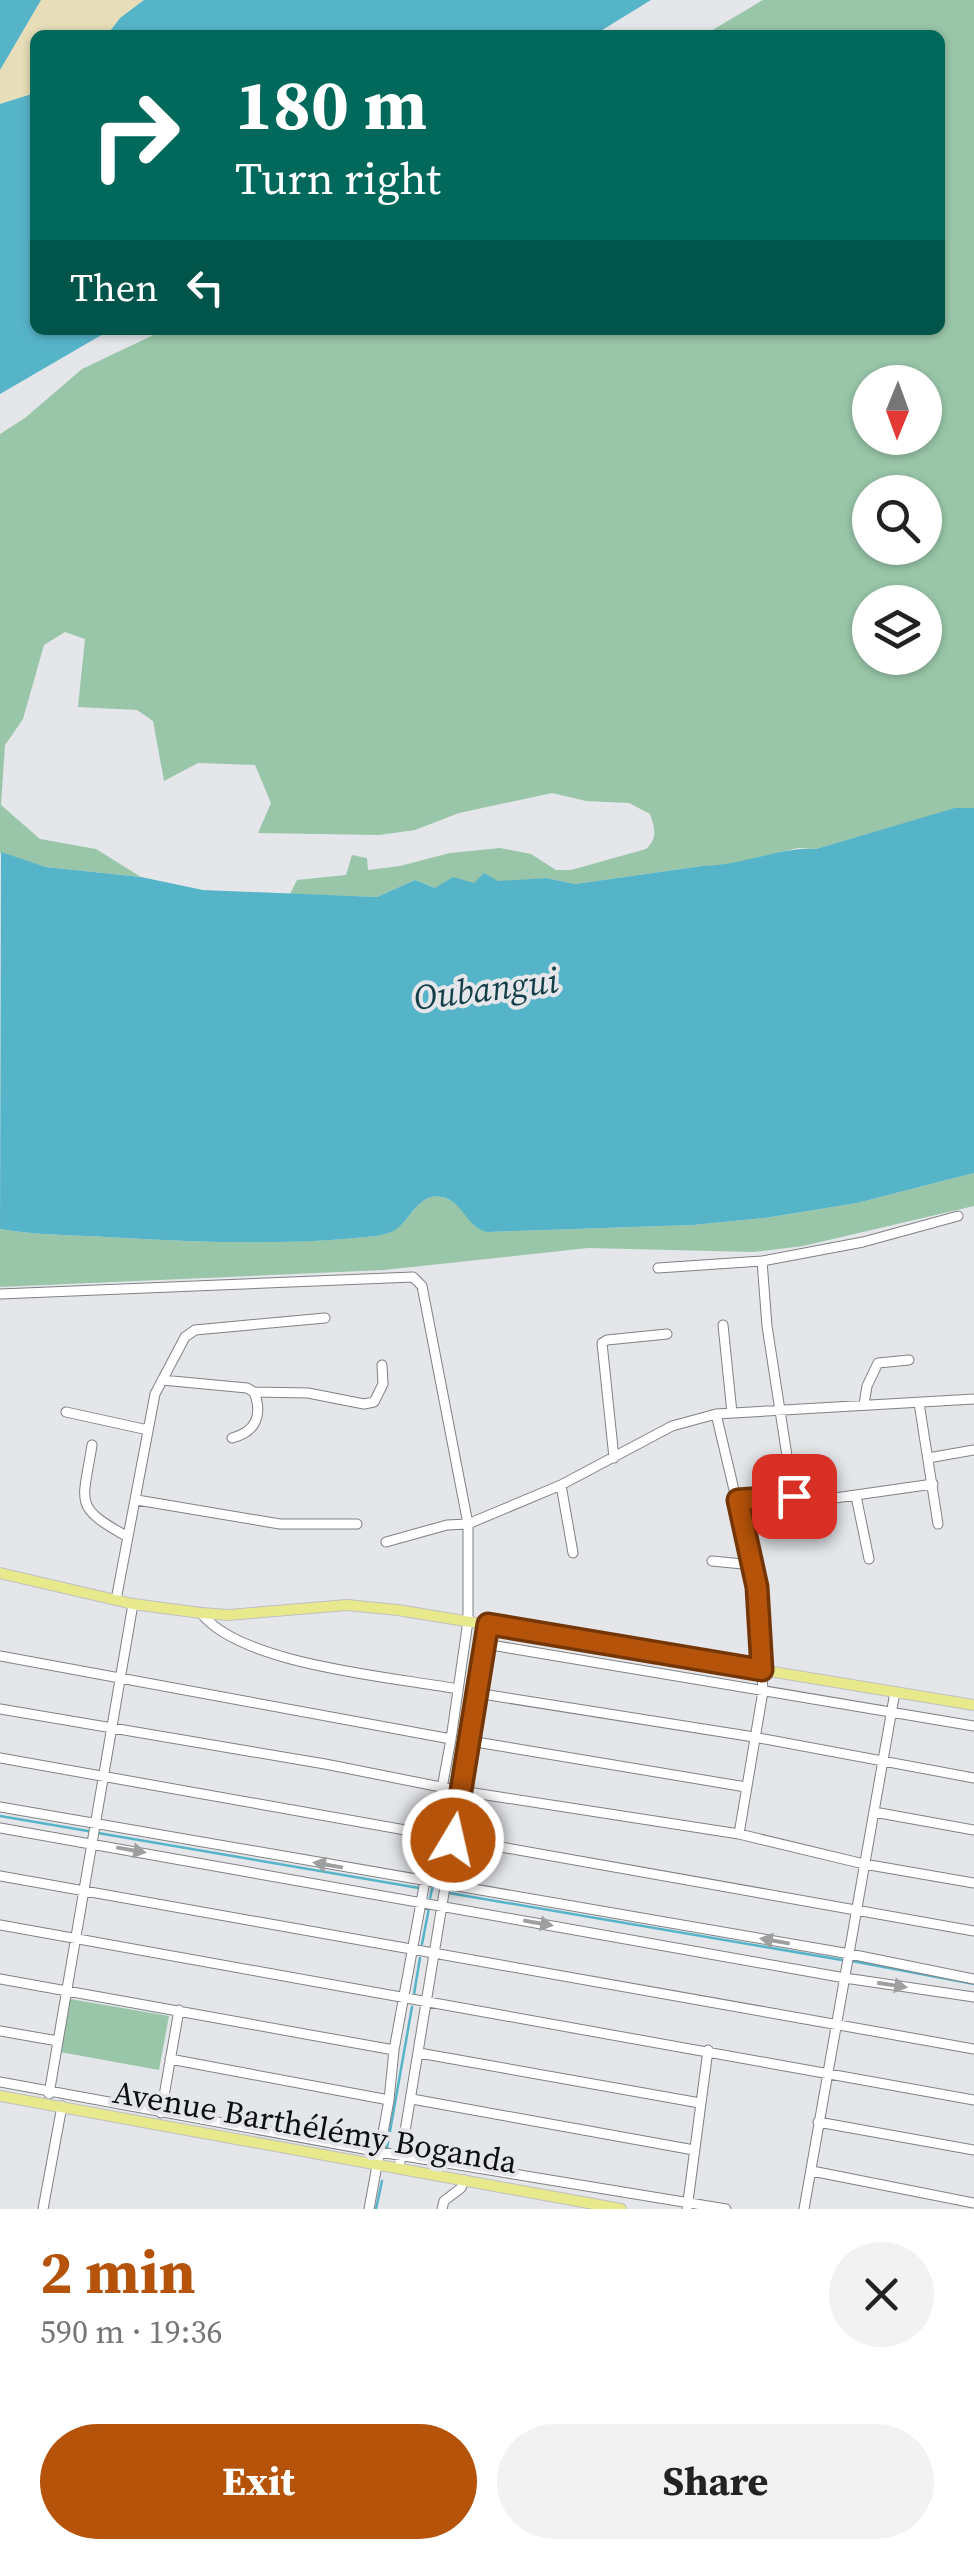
<!DOCTYPE html>
<meta charset="utf-8">
<style>
body{margin:0;font-family:"Source Serif 4",serif;background:#f2f2f2;color:#222;height:100vh;display:flex;flex-direction:column;font-size:38px;white-space:nowrap}
*{box-sizing:border-box;margin:0}
p{font-size:32px;color:#767676}
.icon{flex:none;width:55px;height:55px;fill:none;stroke:currentColor;stroke-width:2;stroke-linecap:round;stroke-linejoin:round}
.map{position:relative;height:2209px;overflow:hidden}
.details{display:flex;flex-direction:column;background:#fff;flex:1}
.details>*{flex:none}
.top-card{position:absolute;left:30px;top:30px;width:915px;height:305px;border-radius:15px;box-shadow:0 2px 8px #0004;background:#00695c;color:#fff;overflow:hidden}
.needle{width:65px;rotate:181deg}
.fabs{position:absolute;left:852px;top:365px;display:grid;gap:20px}
.fabs a{display:grid;place-items:center;width:90px;height:90px;border-radius:50%;background:#fff;box-shadow:0 2px 8px #0004;font-size:50px}
.pin{position:absolute;display:grid;place-items:center;width:85px;height:85px;color:#fff;margin:-42px;border-radius:20px;box-shadow:0 5px 15px #0006}
.me{position:absolute;width:110px;margin:-55px;rotate:9deg;stroke-linejoin:round;filter:drop-shadow(0 0 8px #0008)}
.turn{display:flex;align-items:center;gap:35px;height:210px;padding:0 40px;font-size:45px}
.turn .icon{width:130px;height:130px;stroke-width:2.5}
.turn b{display:block;font-size:70px;line-height:85px}
.then{display:flex;align-items:center;height:95px;padding:0 40px;background:#0003;gap:20px;font-size:38px}
.round{display:grid;place-items:center;flex:none;width:105px;height:105px;border-radius:52px;background:#f2f2f2}
.overview{display:flex;align-items:center;justify-content:space-between;height:170px;padding:0 40px}
h1{font-size:60px;font-weight:700;line-height:75px;color:#b45309}
.button{display:flex;gap:20px;margin-top:auto;padding:20px 40px}
.button a{flex:1;height:115px;border-radius:60px;background:#b45309;color:#fff;font-size:40px;font-weight:700;line-height:115px;text-align:center}
.button a+a{background:#f2f2f2;color:#222}
.map>svg:first-child{display:block}
.green{fill:#99c6a8;fill-rule:evenodd}
.sand{fill:#e7ddb8}
.water{fill:#56b4c8}
.lines{fill:none;stroke-linecap:round;stroke-linejoin:round}
.stream{stroke:#56b4c8;stroke-width:2.5}
.minor-casing{stroke:#7f8184;stroke-width:11}
.major-casing{stroke:#c0c0c1;stroke-width:12}
.minor{stroke:#fff;stroke-width:9}
.major{stroke:#e8e98d;stroke-width:10}
.oneway{fill:#9e9f9f}
.route-casing{stroke:#753606;stroke-width:25}
.route{stroke:#b45309;stroke-width:18}
.labels{text-anchor:middle;stroke-width:8;stroke-linejoin:round;paint-order:stroke}
.street-label{font-size:32px;fill:#0d0e0f;stroke:#e4e6ea}
.water-label{font-size:35px;font-style:italic;fill:#133f48;stroke:#e4e6ea}
</style>
<div class="map">
<svg width="974" height="2209" viewBox="0 0 974 2209">
<rect width="100%" height="100%" fill="#e4e6ea"/>
<!-- green -->
<path class="green" d="M763,0H974V808L895,826L816,849L798,848L722,866H702L575,884L546,878L435,888L415,880L377,897L290,894L297,880L346,875L352,855L367,858L368,870L400,866L450,853L500,848L531,854L556,870H571L646,849C658,838 655,829 650,814L629,803L586,801L552,793L459,813L415,830L379,835L258,833L271,803L255,765L198,763L164,781L153,721L137,710L78,707L85,639L65,632L44,645L23,719L5,745L1,805L40,839L96,849L141,877L46,867L0,853V434L25,418L82,369L164,330H940V35H704ZM870,382H925V438H870ZM870,492H925V548H870ZM870,602H925V658H870Z
M974,1173V1206L803,1246L753,1252L588,1248L384,1270L0,1287V1229C35,1235 71,1235 106,1237C192,1242 279,1246 365,1237C375,1236 385,1235 394,1230C411,1221 418,1192 441,1197C463,1201 468,1225 488,1232L693,1225L765,1218L857,1203Z
M70,1999L169,2016L159,2070L60,2052Z"/>
<!-- sand -->
<path class="sand" d="M41,0H144L120,18L107,35H35V93L0,104V70Z"/>
<!-- water -->
<path class="water" d="M0,0H41L0,70Z
M144,0H651L594,35H107L120,18Z
M35,93V330H110L0,394V104Z
M955,808H974V1173L857,1203L765,1218L693,1225L488,1232C467,1229 463,1201 442,1197C418,1192 411,1220 395,1230C386,1235 376,1236 366,1237C280,1246 193,1242 106,1237C71,1235 35,1235 0,1229L1,852L46,867L141,877L203,890L377,897L415,880L435,888L453,877L474,883L484,873L498,881L546,878L575,884L702,866C740,866 780,847 816,849Z"/>
<g class="lines">
<!-- stream -->
<path class="stream" d="M451,1782L478,1629
M0,1816L88,1831
M442,1831L448,1795
M98,1833L419,1888
M434,1877L440,1844
M449,1893L842,1960
M430,1898L433,1885
M422,1944L429,1908
M852,1961L974,1984
M414,1994L420,1958
M387,2148L412,2007
M376,2209L382,2181"/>
<defs>
<path id="minor" d="M658,1268L762,1261L863,1242L958,1216
M0,1294L413,1277L422,1286L468,1524V1621L451,1739L394,2050L389,2100L369,2209
M723,1325L732,1413
M162,1380L247,1388L254,1392C263,1415 256,1432 232,1438
M254,1392L308,1393L364,1404L374,1402L383,1384L382,1365
M919,1403L938,1524
M864,1404L867,1386L878,1363L909,1360
M66,1412L148,1430
M716,1414L757,1587L763,1691L739,1834
M92,1445C83,1504 72,1506 128,1537
M614,1458L602,1343L607,1340L667,1334
M928,1458L974,1450
M561,1485L573,1553
M793,1495L800,1501L807,1502L933,1484
M856,1496L869,1559
M137,1500L280,1524H357
M739,1500L793,1495L767,1326L762,1261
M386,1542L447,1525L468,1524L561,1485L672,1426L716,1414L974,1399
M712,1561L753,1565
M116,1600L155,1394L185,1337L195,1330L325,1318
M201,1613C241,1665 393,1677 458,1689
M485,1644L974,1726
M0,1656L451,1739
M476,1693L754,1737L974,1778
M0,1709L325,1764L461,1791L739,1834L864,1864L974,1883
M470,1741L746,1787
M0,1758L974,1931
M0,1807L850,1954L974,1979
M874,1812L974,1830
M0,1828L845,1978L974,1997
M0,1876L974,2049
M0,1925L974,2100
M0,1979L394,2050
M0,2031L58,2041
M419,2053L700,2103
M170,2059L389,2100
M0,2082L380,2152L726,2209
M49,2094L133,1604
M412,2099L694,2150
M161,2113L179,2010
M818,2122L974,2150
M399,2168L488,1624
M812,2171L974,2203
M43,2209L62,2106
M442,2209L444,2201L461,2188L464,2180
M687,2209L708,2050
M804,2209L895,1692"/>
<path id="major" d="M0,1573L133,1604L201,1613L228,1615L347,1605L398,1610L974,1705
M0,2096L621,2209"/>
</defs>
<!-- minor casing -->
<use href="#minor" class="minor-casing"/>
<!-- major casing -->
<use href="#major" class="major-casing"/>
<!-- minor -->
<use href="#minor" class="minor"/>
<!-- major -->
<use href="#major" class="major"/>
</g>
<!-- one-way arrows -->
<defs><path id="oneway-solid" d="M-6-.8H1V-3.2L6.5 0L1 3.2V.8H-6Z" transform="scale(2.5)"/></defs>
<g class="oneway">
<use href="#oneway-solid" transform="translate(131 1850) rotate(10)"/>
<use href="#oneway-solid" transform="translate(328 1865) rotate(-170)"/>
<use href="#oneway-solid" transform="translate(538 1923) rotate(10)"/>
<use href="#oneway-solid" transform="translate(775 1941) rotate(-170)"/>
<use href="#oneway-solid" transform="translate(892 1985) rotate(9)"/>
</g>
<g class="lines">
<defs>
<path id="route" d="M453,1840L488,1624L762,1670L757,1587L738,1500L794,1496"/>
</defs>
<!-- route casing -->
<use href="#route" class="route-casing"/>
<!-- route -->
<use href="#route" class="route"/>
</g>
<g class="labels">
<!-- street labels -->
<g class="street-label">
<text transform="translate(315 2127) rotate(10)" y="11">Avenue Barthélémy Boganda</text>
</g>
<!-- water labels -->
<g class="water-label">
<text transform="translate(486 989) rotate(-7)" y="12">Oubangui</text>
</g>
</g>
</svg>
<div class="fabs">
<a><svg class="needle" viewBox="-14 -14 28 28"><path d="M0-13l5 13h-10z" fill="#e53935"/><path d="M0 13l5-13h-10z" fill="#767676"/></svg></a>
<a><svg class="icon" aria-label="search" viewBox="0 0 24 24"><circle cx="10" cy="10" r="6"/><path d="M15 15l6 6"/></svg></a>
<a><svg class="icon" aria-label="layers" viewBox="0 0 24 24"><path d="M12 4l9 5-9 5-9-5zM3 14l9 5 9-5"/></svg></a>
</div>
<div class="pin" style="left:794px;top:1496px;background:#d93025"><svg class="icon" aria-label="arrive" viewBox="0 0 24 24"><path d="M6 21V4h12l-3 4 3 4H6"/></svg></div>
<svg class="me" style="left:453px;top:1840px" viewBox="-20 -20 40 40"><circle r="17" fill="#b45309" stroke="#fff" stroke-width="3"/><path d="M0-11L8 9 0 5-8 9z" fill="#fff"/></svg>
<div class="top-card">
<div class="turn"><svg class="icon" aria-label="right" viewBox="0 0 24 24"><path d="M7 20v-9h11M14 6l5 5-5 5"/></svg><div><b>180 m</b>Turn right</div></div>
<div class="then">Then<svg class="icon" aria-label="left" viewBox="0 0 24 24"><path d="M17 20v-9H6M10 6l-5 5 5 5"/></svg></div>
</div>
</div>
<section class="details">
<div class="overview"><div><h1>2 min</h1><p>590 m · 19:36</p></div><a class="round"><svg class="icon" aria-label="close" viewBox="0 0 24 24"><path d="M6 6l12 12M18 6L6 18"/></svg></a></div>
<div class="button"><a>Exit</a><a>Share</a></div>
</section>
